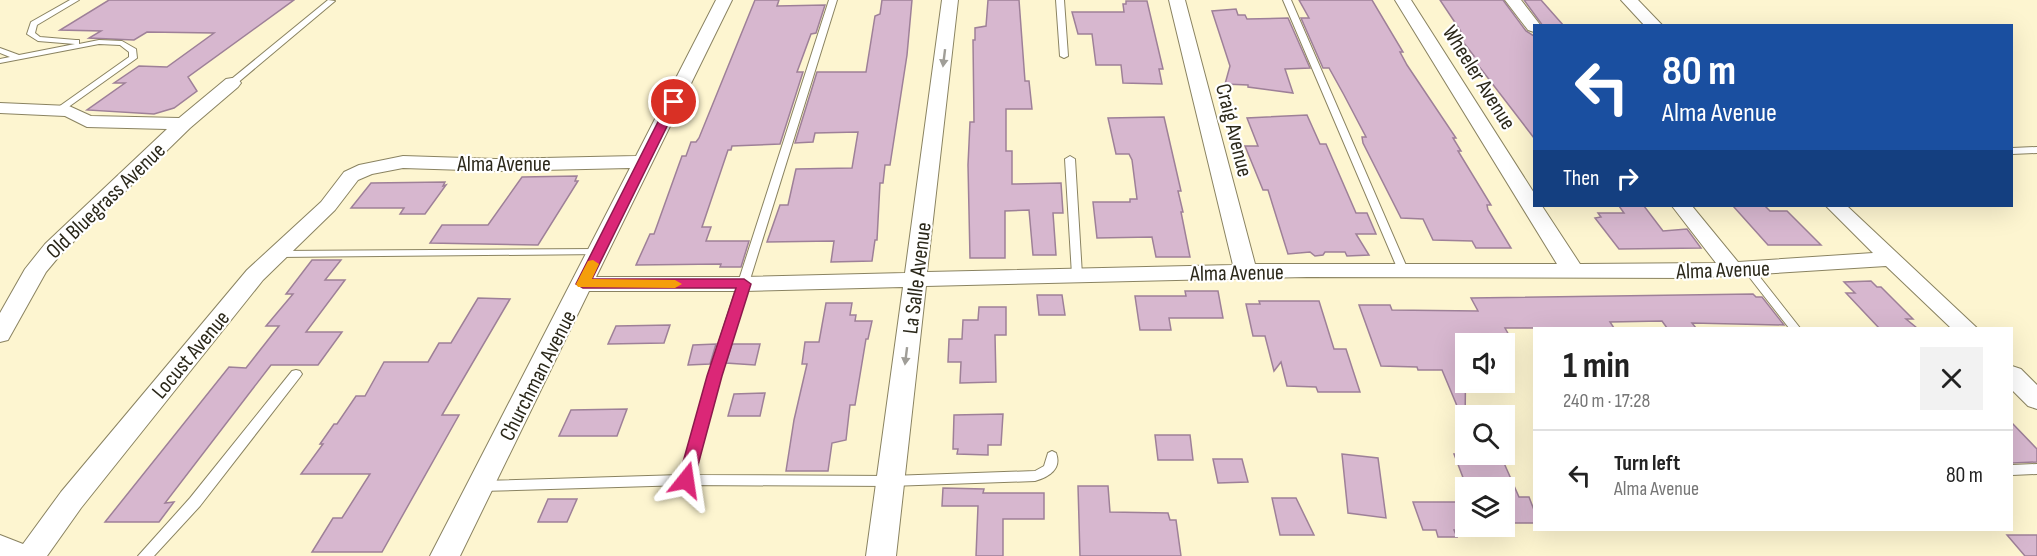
<!DOCTYPE html>
<meta charset="utf-8">
<style>
body{margin:0;font-family:"Sofia Sans Condensed",sans-serif;background:#f2f2f2;color:#222;height:100vh;display:flex;flex-direction:column;font-size:22px;white-space:nowrap}
*{box-sizing:border-box;margin:0}
p{font-size:20px;color:#767676}
.icon{flex:none;width:33px;height:33px;fill:none;stroke:currentColor;stroke-width:2;stroke-linecap:round;stroke-linejoin:round}
.map{position:relative;flex:1;overflow:hidden}
.side{position:absolute;left:1533px;top:327px;width:480px;height:204px;display:flex;flex-direction:column;background:#fff;border-radius:0px;box-shadow:0 6px 24px #0002}
.side>*{flex:none}
.hud{position:absolute;left:1533px;top:24px;width:480px;height:183px;border-radius:0px;box-shadow:0 6px 24px #0002;background:#1a4fa0;color:#fff;overflow:hidden}
.buttons{position:absolute;left:1455px;top:333px;display:grid;gap:12px}
.buttons a{display:grid;place-items:center;width:60px;height:60px;border-radius:0px;background:#fff;box-shadow:0 6px 24px #0002;font-size:30px}
.pin{position:absolute;display:grid;place-items:center;width:51px;height:51px;color:#fff;margin:-26px;border:3px solid #fff;border-radius:50%;box-shadow:0 2px 6px #0007}
.me{position:absolute;width:66px;margin:-33px;rotate:15deg;stroke-linejoin:round;filter:drop-shadow(0 0 4px #0008)}
.turn{display:flex;align-items:center;gap:21px;height:126px;padding:0 30px;font-size:27px}
.turn .icon{width:78px;height:78px;stroke-width:2.5}
.turn b{display:block;font-size:42px;line-height:51px}
.then{display:flex;align-items:center;height:57px;padding:0 30px;background:#0003;gap:12px;font-size:22px}
.round{display:grid;place-items:center;flex:none;width:63px;height:63px;border-radius:0px;background:#f2f2f2}
.summary{display:flex;align-items:center;justify-content:space-between;height:102px;padding:0 30px}
h1{font-size:36px;font-weight:700;line-height:45px}
ul{padding:0;list-style:none}
li{display:flex;align-items:center;gap:18px;height:90px;padding:0 30px;border-top:2px solid #e0e0e0}
li div{flex:1}
li b{display:block;font-size:22px}
li em{font-style:normal}
.map>svg:first-child{display:block}
.building{fill:#d7b7cf;stroke:#9e8098;stroke-width:1.5}
.lines{fill:none;stroke-linecap:round;stroke-linejoin:round}
.service-casing{stroke:#8a8361;stroke-width:2}
.minor-casing{stroke:#8a8361;stroke-width:2}
.service{fill:#fff;fill-rule:evenodd}
.minor{fill:#fff;fill-rule:evenodd}
.oneway{fill:#a09e98}
.route{fill:#db2777;stroke:#8e194d;stroke-width:1.5}
.slow{fill:#f59e0b}
.labels{text-anchor:middle;stroke-width:4.5;stroke-linejoin:round;paint-order:stroke}
.street-label{font-size:22px;fill:#2b281a;stroke:#fff}
</style>
<div class="map">
<svg width="2037" height="556" viewBox="0 0 2037 556">
<rect width="100%" height="100%" fill="#fdf5d0"/>
<!-- building -->
<path class="building" d="M109,0H294L188,77L197,91L174,108L154,114L87,110L125,83H114L139,66L167,67L214,33L147,32L134,40L89,38L101,31L60,30Z
M755,0H779L777,6L825,5L816,33L811,34L797,72H803L780,144L732,146L731,150H728L702,227H711L706,241H749L741,267H720L721,264L636,265L650,234H654L682,156H686L691,142H696L699,138Z
M882,0H912L907,55L890,165H885L883,183H880L877,240H875L872,261L831,262L834,241L767,242L780,205H788L796,169L852,168L858,132L815,133L813,142L795,143L817,72H866L875,16L880,14Z
M988,0H1019L1025,81H1029L1032,109H1006V151H1012V184L1061,183L1063,213H1053L1056,255H1033L1029,210L1005,211V258H970L968,165L970,122H974L973,40H975V28L986,26Z
M1299,0H1372L1403,52H1400L1407,65L1456,138H1453L1461,151H1458L1491,205H1487L1488,210L1511,248H1476L1472,241L1433,240L1423,219L1401,218L1363,143L1362,137H1366L1344,95L1329,68H1323L1301,18H1309Z
M1440,0H1503L1526,31L1534,36V138L1471,56H1474L1457,34H1462L1460,30Z
M1524,0H1541L1564,26H1543Z
M1126,1H1147L1163,69H1159L1162,84L1123,83L1121,65H1096L1092,34H1078L1072,12H1124L1123,4H1126Z
M1236,9L1238,15H1245L1247,19L1288,18L1310,68L1285,69L1293,93L1248,87V85L1225,84L1230,66L1212,11Z
M1307,115L1320,144H1326L1356,213H1367L1376,234H1356L1369,255L1347,256L1345,252H1325L1323,255L1315,256L1310,252L1288,254L1268,190H1263L1245,146H1258L1247,118Z
M1164,117L1181,191H1178L1183,212H1181L1190,257H1156L1152,237L1097,238L1093,202H1130V199H1137L1132,160L1129,154H1116L1108,118Z
M577,176L575,181H578L538,245L430,243L442,225H488L522,177Z
M445,182L443,186L446,185L425,214H400L404,208H351L371,183Z
M1619,206H1644L1663,231L1687,229L1701,248L1619,249L1595,218L1601,217L1598,213H1624Z
M1733,206H1765L1770,211H1787L1821,245H1768Z
M312,260H341L325,280H345L306,332H342L318,365H271L165,503L174,502L159,522H105L229,367L246,368L279,326H266L293,294H286Z
M1871,281L1877,287H1881L1913,319H1906L1917,328H1879L1846,293H1855L1844,282Z
M1185,291H1218L1223,318H1169L1171,330H1140L1135,296H1186Z
M1753,294L1756,297H1762L1784,325L1692,323L1696,328H1667L1662,321L1610,322L1614,328H1505L1510,337H1497L1499,341L1466,340L1465,425L1442,370H1418L1417,367L1381,366L1359,305H1390L1392,310L1478,311L1471,298Z
M1037,295H1062L1065,315H1039Z
M478,298L510,299L442,415H459L382,552H312L333,518H342L370,474H301L323,444H320L334,424H337L356,396H365L384,362H428L439,343H451Z
M1259,301H1319L1334,349H1346L1360,392H1318L1316,387L1287,386L1281,362L1274,371L1265,336H1253L1246,304H1260Z
M826,303H852L850,315H856L855,321H872L868,339H866L855,405H850L846,440L832,443L828,471H786L794,420L807,364H802L805,342H819Z
M979,307H1006V335H995L996,382L960,383L961,362H948L949,339H962L963,320H978Z
M670,325L664,343L608,344L616,326Z
M716,344L710,364L688,365L693,345Z
M732,344H760L755,365L726,363Z
M765,393L760,416H728L734,394Z
M627,409L617,436H559L571,410Z
M1003,414L1001,445H988V455L957,454L958,449H953L954,415Z
M2012,423L2037,449V462L2012,463Z
M1155,435H1190L1193,460H1158Z
M1342,454L1378,458L1386,518L1348,513Z
M1454,454H1500L1519,497H1529L1534,510V523H1504V488H1467Z
M1213,459H1242L1248,482L1218,483Z
M1078,486H1108L1110,512L1168,513L1170,520H1176L1181,556H1080Z
M943,488L984,489L983,493H1044V519H1003V556H976L978,506H942Z
M1272,498H1296L1314,535H1280Z
M548,499H577L567,522H538Z
M1413,502H1466V530H1454L1457,537H1438L1436,530H1423Z
M2007,535H2037V556H2025Z"/>
<g class="lines">
<defs>
<path id="service" d="M70,0H79L37,25L35,33L40,37L76,40H79V44L99,40L122,41L136,49L137,58L60,113L57,112V108L129,57V52L120,45L99,44L0,63V59L10,57L0,53V48L19,55L75,44L38,41L27,34L31,22Z
M328,0L335,1L235,85H229V81Z
M829,0H837L720,376L694,475L890,476L1035,471L1044,466L1048,453L1052,451L1056,453C1062,469 1049,477 1035,481L890,486L686,485L481,491L476,489L475,486L476,483L481,481L681,475L708,376Z
M1056,0H1064L1068,56L1064,58L1060,56Z
M1283,0H1291L1408,270L1407,272H1399L1398,270Z
M2037,147V153L2012,154V148Z
M1070,156L1075,159L1082,275L1077,278L1072,275L1065,159Z
M599,249L603,250L604,252L603,254L279,257L274,254L279,251Z
M1748,266L1752,267L1800,328H1789L1743,269Z
M296,370L300,371L302,374L300,377L200,506L154,556H138L190,498L292,371Z
M2037,464V474L2012,475V465Z"/>
<path id="minor" d="M716,0H732L596,277H744L905,273L942,0H958L927,272L1233,265L1169,0H1185L1255,264H1557L1395,0H1411L1534,193V206H1542L1580,264L1716,263L1672,206H1692L1738,262L1873,253L1826,206H1847L1977,328H1951L1886,266L1694,278L1307,277L926,286L896,556H866L903,287L744,291H589L460,556H430L630,168L496,171L403,168L372,174L358,180L335,210L263,280L81,508L47,556H0V535L23,544L61,492L247,270L321,202L344,172L359,165L403,156L496,159L636,156Z
M1505,0H1521L1541,26H1534V32L1528,30Z
M1621,0H1638L1663,26H1645Z
M232,78L238,79L241,83L238,87L190,128L61,254L46,272L8,340L0,342V313L25,269L45,244L167,129L87,127L65,116L0,113V103L69,106L91,116L179,118L226,79Z
M2012,366L2021,369L2037,385V409L2028,406L2012,390Z"/>
</defs>
<!-- service casing -->
<use href="#service" class="service-casing"/>
<!-- minor casing -->
<use href="#minor" class="minor-casing"/>
<!-- service -->
<use href="#service" class="service"/>
<!-- minor -->
<use href="#minor" class="minor"/>
</g>
<!-- one-way arrows -->
<defs><path id="oneway-solid" d="M-6-.8H1V-3.2L6.5 0L1 3.2V.8H-6Z" transform="scale(1.5)"/></defs>
<g class="oneway">
<use href="#oneway-solid" transform="translate(944 58) rotate(97)"/>
<use href="#oneway-solid" transform="translate(906 356) rotate(97)"/>
</g>
<!-- route -->
<path class="route" d="M674,98L679,102L592,279H744L751,284L722,376L694,480L692,485L686,487L680,485L678,480L707,376L736,288H583L576,284L668,102Z"/>
<!-- slow -->
<path class="slow" d="M593,260L599,264L592,279L675,280L682,284L675,288L578,287L576,284L588,261Z"/>
<g class="labels">
<!-- street labels -->
<g class="street-label">
<text transform="translate(1480 77) rotate(58)" y="8">Wheeler Avenue</text>
<text transform="translate(1235 130) rotate(76)" y="8">Craig Avenue</text>
<text x="504" y="171">Alma Avenue</text>
<text transform="translate(105 200) rotate(-44)" y="8">Old Bluegrass Avenue</text>
<text transform="translate(1723 269) rotate(-2)" y="8">Alma Avenue</text>
<text transform="translate(1237 272) rotate(-1)" y="8">Alma Avenue</text>
<text transform="translate(916 278) rotate(-83)" y="8">La Salle Avenue</text>
<text transform="translate(190 354) rotate(-50)" y="8">Locust Avenue</text>
<text transform="translate(537 375) rotate(-63)" y="8">Churchman Avenue</text>
</g>
</g>
</svg>
<div class="buttons">
<a><svg class="icon" aria-label="sound" viewBox="0 0 24 24"><path d="M4 9h4l5-4v14l-5-4H4zM17 9q2 3 0 6"/></svg></a>
<a><svg class="icon" aria-label="search" viewBox="0 0 24 24"><circle cx="10" cy="10" r="6"/><path d="M15 15l6 6"/></svg></a>
<a><svg class="icon" aria-label="layers" viewBox="0 0 24 24"><path d="M12 4l9 5-9 5-9-5zM3 14l9 5 9-5"/></svg></a>
</div>
<div class="pin" style="left:674px;top:102px;background:#d93025"><svg class="icon" aria-label="arrive" viewBox="0 0 24 24"><path d="M6 21V4h12l-3 4 3 4H6"/></svg></div>
<svg class="me" style="left:686px;top:480px" viewBox="-20 -20 40 40"><path d="M0-17L14 15 0 8-14 15z" fill="#db2777" stroke="#fff" stroke-width="4"/></svg>
<div class="hud">
<div class="turn"><svg class="icon" aria-label="left" viewBox="0 0 24 24"><path d="M17 20v-9H6M10 6l-5 5 5 5"/></svg><div><b>80 m</b>Alma Avenue</div></div>
<div class="then">Then<svg class="icon" aria-label="right" viewBox="0 0 24 24"><path d="M7 20v-9h11M14 6l5 5-5 5"/></svg></div>
</div>
<section class="side">
<div class="summary"><div><h1>1 min</h1><p>240 m · 17:28</p></div><a class="round"><svg class="icon" aria-label="close" viewBox="0 0 24 24"><path d="M6 6l12 12M18 6L6 18"/></svg></a></div>
<ul>
<li><svg class="icon" aria-label="left" viewBox="0 0 24 24"><path d="M17 20v-9H6M10 6l-5 5 5 5"/></svg><div><b>Turn left</b><p>Alma Avenue</p></div><em>80 m</em></li>
</ul>
</section>
</div>
